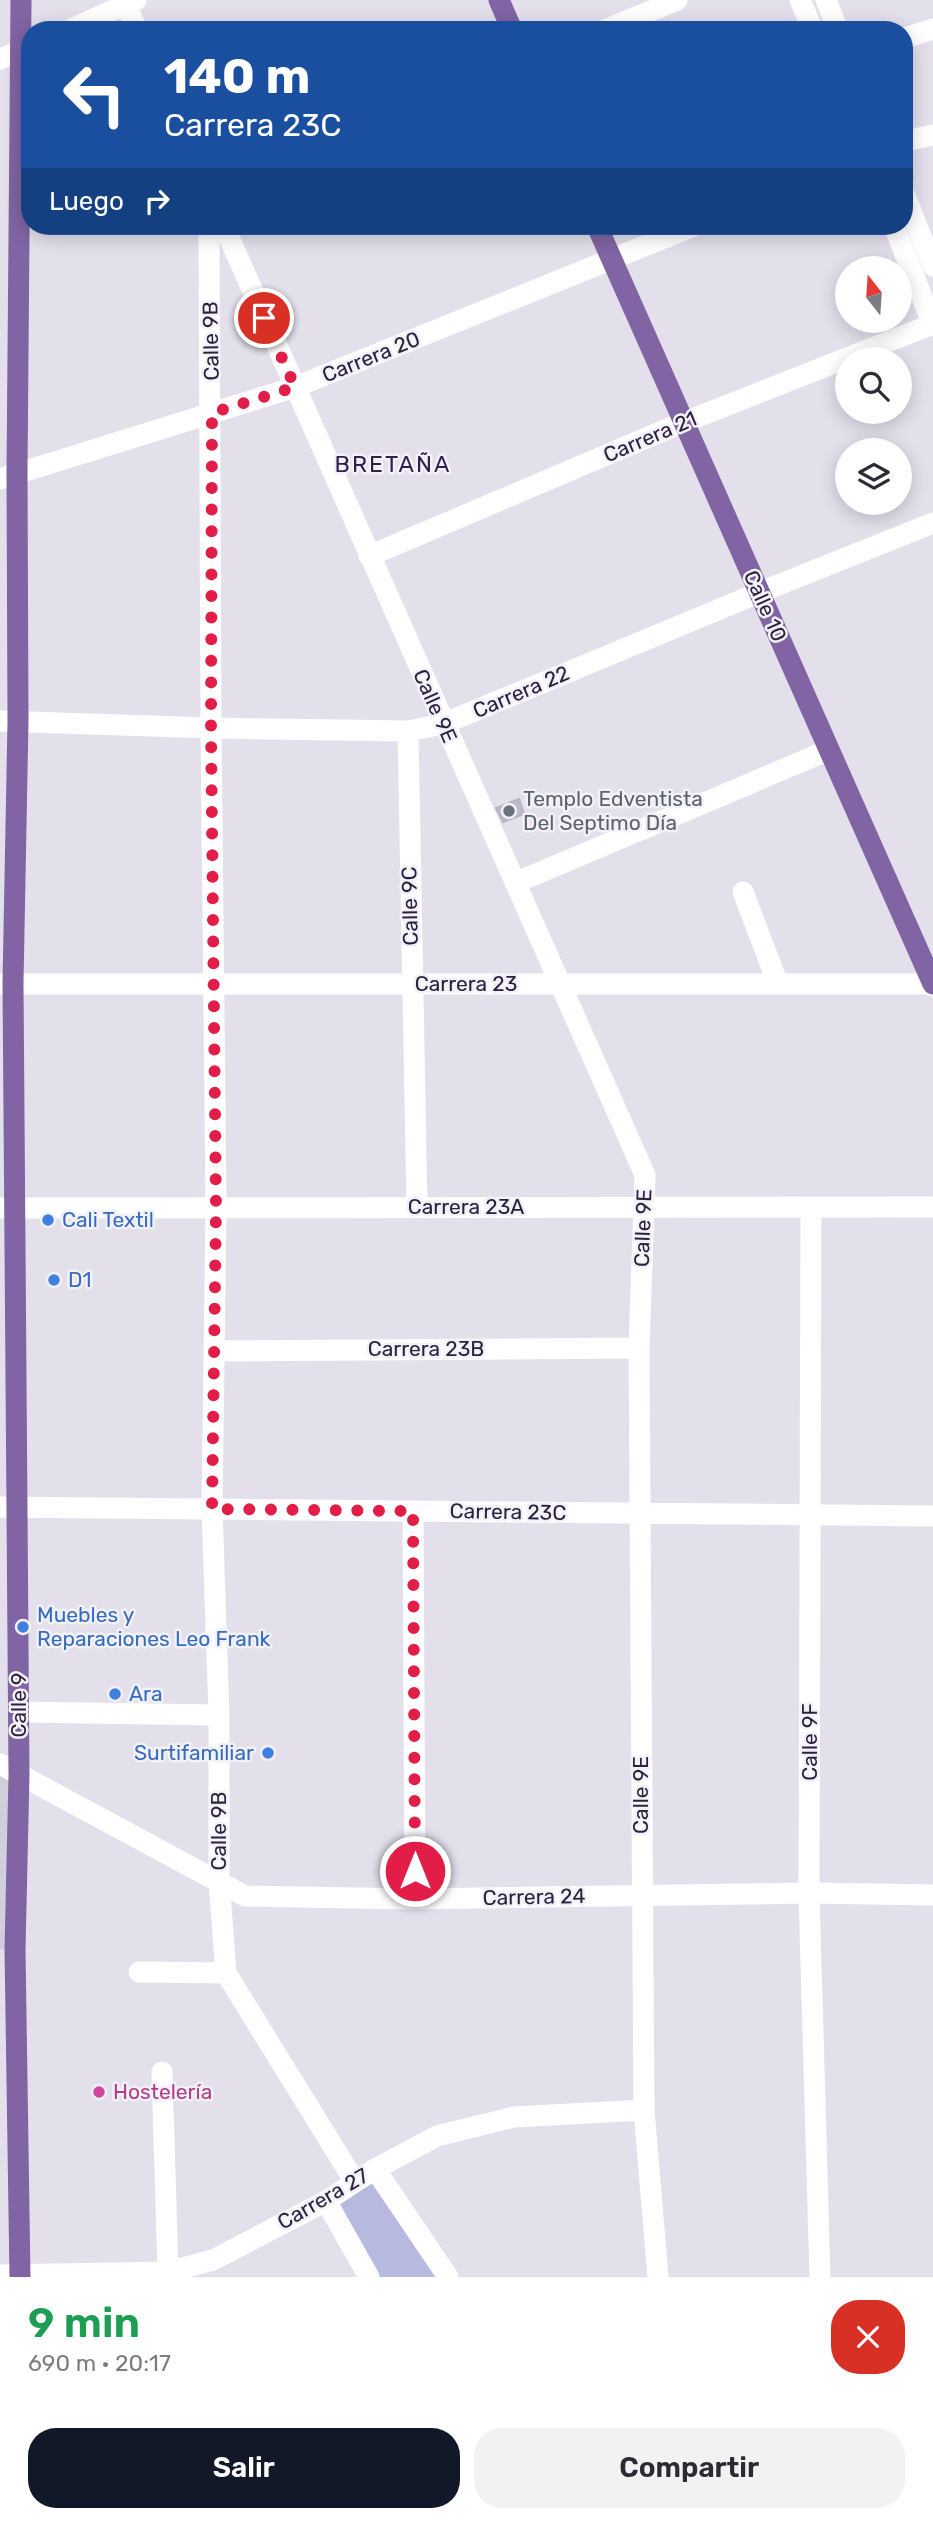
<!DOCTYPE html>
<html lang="es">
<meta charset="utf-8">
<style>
body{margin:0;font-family:Rubik,sans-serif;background:#f2f2f3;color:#2b2b33;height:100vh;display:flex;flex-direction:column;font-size:26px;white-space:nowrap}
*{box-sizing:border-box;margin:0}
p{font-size:23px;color:#7c7c81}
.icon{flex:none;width:38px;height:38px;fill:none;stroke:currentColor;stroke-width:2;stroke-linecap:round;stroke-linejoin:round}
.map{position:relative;height:2277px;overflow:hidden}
.panel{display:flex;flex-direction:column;background:#fff;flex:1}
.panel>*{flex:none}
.banner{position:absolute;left:21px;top:21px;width:892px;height:214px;border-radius:28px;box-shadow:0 4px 18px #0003;background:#1a4fa0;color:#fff;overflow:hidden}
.needle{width:46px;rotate:343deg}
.fabs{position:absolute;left:835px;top:256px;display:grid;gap:14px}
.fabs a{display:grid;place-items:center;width:77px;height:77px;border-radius:50%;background:#fff;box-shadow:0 4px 18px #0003;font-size:35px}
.pin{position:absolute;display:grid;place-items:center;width:60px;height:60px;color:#fff;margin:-30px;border:4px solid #fff;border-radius:50%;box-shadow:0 2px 7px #0007}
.me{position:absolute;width:77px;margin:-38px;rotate:0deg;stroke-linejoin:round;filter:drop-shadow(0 0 5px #0008)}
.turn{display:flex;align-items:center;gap:24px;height:147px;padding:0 28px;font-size:32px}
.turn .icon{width:91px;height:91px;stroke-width:2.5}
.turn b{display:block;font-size:49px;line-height:60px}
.then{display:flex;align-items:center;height:66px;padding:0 28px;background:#0003;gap:14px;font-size:26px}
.round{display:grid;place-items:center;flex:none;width:74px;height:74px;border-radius:28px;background:#f2f2f3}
.head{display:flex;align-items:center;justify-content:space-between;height:119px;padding:0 28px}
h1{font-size:42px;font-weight:600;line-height:52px;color:#1e9e55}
.button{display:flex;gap:14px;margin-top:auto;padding:14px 28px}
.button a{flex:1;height:80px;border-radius:28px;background:#111827;color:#fff;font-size:28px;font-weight:600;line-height:80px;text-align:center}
.button a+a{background:#f2f2f3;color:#2b2b33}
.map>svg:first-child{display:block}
.built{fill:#d2cfdc}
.green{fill:#b8b9de}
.building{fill:#bdbaca;stroke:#b8b3c5;stroke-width:2}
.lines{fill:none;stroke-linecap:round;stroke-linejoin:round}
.path{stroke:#9380b0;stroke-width:3.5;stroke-dasharray:3.5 5;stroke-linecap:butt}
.minor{stroke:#fff;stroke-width:21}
.major{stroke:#8064a3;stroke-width:21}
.route{stroke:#e11d48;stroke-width:12;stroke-dasharray:0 21.6}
.worship-dot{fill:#6b7280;stroke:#f2f1f8;stroke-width:2.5}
.shop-dot{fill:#3f7fe0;stroke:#f2f1f8;stroke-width:2.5}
.hotel-dot{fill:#d1479c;stroke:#f2f1f8;stroke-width:2.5}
.labels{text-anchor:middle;stroke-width:5;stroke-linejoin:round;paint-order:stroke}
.street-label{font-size:21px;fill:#2d203d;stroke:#f2f1f8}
.worship-label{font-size:21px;fill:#5b616d;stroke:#f2f1f8;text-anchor:start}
.shop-label{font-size:21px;fill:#366cbe;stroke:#f2f1f8;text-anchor:start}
.hotel-label{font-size:21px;fill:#b23c85;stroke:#f2f1f8;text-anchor:start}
.neighbourhood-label{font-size:23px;letter-spacing:2px;fill:#341c4f;stroke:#f2f1f8}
</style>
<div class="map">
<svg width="933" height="2277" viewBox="0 0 933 2277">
<rect width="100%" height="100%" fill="#e3e0ec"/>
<!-- built -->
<path class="built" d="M0,1764L19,1775L15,1950L0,1949Z"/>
<!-- green -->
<path class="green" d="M375,2169L448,2277H369L326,2201Z"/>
<!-- building -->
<path class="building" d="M519,799L524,814L503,822L496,808Z"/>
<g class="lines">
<!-- path -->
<path class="path" d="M905,162L912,179"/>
<!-- minor -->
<path class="minor" d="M124,0L137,30
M800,0L813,30
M826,0L838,30
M69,30L136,0
M605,30L677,0
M905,38L933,29
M0,59L30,47
M905,141L933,135
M905,196L933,266
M209,226L211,728L216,1207L212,1509L219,1715V1881L226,1973L355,2182
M224,226L645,1175L639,1348L644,2110L658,2277
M894,226L933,325
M0,479L295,387L694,226
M369,556L672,427L933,324
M0,721L211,728L408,731L443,724L773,587L933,523
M408,731L417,1207
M515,883L829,750
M743,892L778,984
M0,984H932L933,986
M811,1207L809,1893L820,2277
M0,1208L933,1207
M214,1351L639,1348
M0,1507L933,1516
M413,1511L415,1899
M19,1712L219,1715
M0,1764L245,1896L415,1899L809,1893L933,1895
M139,1972L226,1973
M162,2072L168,2272
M375,2169L448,2277
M326,2201L369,2277
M0,2275L168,2272L213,2260L326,2201L375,2169L437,2136L514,2117L644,2110"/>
<!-- major -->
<path class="major" d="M499,0L512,30
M597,226L933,984
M20,2277L15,1950L19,1775L13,983L18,721L17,473L21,0"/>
</g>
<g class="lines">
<!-- route -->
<path class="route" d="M264,318L295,387L212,413L211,729L216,1208L212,1509L413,1511L415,1871"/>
</g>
<!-- markers -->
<circle class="worship-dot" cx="509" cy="811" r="7"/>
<g class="shop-dot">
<circle cx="48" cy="1220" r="7"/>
<circle cx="54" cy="1280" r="7"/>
<circle cx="23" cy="1627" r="7"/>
<circle cx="115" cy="1694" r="7"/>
<circle cx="268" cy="1753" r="7"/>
</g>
<circle class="hotel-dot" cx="99" cy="2092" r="7"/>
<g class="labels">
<!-- street labels -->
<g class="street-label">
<text transform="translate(211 341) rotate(-91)" y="7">Calle 9B</text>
<text transform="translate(371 357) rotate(-22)" y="7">Carrera 20</text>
<text transform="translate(650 437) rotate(-23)" y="7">Carrera 21</text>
<text transform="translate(765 606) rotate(66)" y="7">Calle 10</text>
<text transform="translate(521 692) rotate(-23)" y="7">Carrera 22</text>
<text transform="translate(435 706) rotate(66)" y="7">Calle 9E</text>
<text transform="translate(410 906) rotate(-91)" y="7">Calle 9C</text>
<text x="466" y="991">Carrera 23</text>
<text x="466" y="1214">Carrera 23A</text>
<text transform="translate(643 1228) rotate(-88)" y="7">Calle 9E</text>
<text x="426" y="1356">Carrera 23B</text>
<text transform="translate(508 1512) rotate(1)" y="7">Carrera 23C</text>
<text transform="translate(19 1705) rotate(-90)" y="7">Calle 9</text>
<text transform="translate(810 1742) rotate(-90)" y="7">Calle 9F</text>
<text transform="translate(641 1795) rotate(-90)" y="7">Calle 9E</text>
<text transform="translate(219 1831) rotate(-90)" y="7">Calle 9B</text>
<text transform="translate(534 1897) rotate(-1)" y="7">Carrera 24</text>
<text transform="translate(323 2199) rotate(-30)" y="7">Carrera 27</text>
</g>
<!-- worship labels -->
<g class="worship-label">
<text x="523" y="806">Templo Edventista<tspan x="523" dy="24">Del Septimo Día</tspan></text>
</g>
<!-- shop labels -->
<g class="shop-label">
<text x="62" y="1227">Cali Textil</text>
<text x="68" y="1287">D1</text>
<text x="37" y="1622">Muebles y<tspan x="37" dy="24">Reparaciones Leo Frank</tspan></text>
<text x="129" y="1701">Ara</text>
<text x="254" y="1760" text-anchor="end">Surtifamiliar</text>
</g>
<!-- hotel labels -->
<g class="hotel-label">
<text x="113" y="2099">Hostelería</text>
</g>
<!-- neighbourhood labels -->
<g class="neighbourhood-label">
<text x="393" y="472">BRETAÑA</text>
</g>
</g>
</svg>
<div class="fabs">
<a><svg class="needle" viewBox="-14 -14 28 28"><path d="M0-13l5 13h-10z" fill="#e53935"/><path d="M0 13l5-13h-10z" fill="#7c7c81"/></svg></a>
<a><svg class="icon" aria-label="search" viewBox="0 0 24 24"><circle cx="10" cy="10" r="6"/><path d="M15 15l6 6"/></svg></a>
<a><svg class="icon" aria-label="layers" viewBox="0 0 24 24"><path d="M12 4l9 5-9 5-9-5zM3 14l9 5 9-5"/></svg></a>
</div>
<div class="pin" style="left:264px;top:318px;background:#d93025"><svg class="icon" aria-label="arrive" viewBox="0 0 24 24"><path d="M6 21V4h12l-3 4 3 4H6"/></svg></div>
<svg class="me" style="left:415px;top:1871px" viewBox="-20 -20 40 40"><circle r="17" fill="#e11d48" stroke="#fff" stroke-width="3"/><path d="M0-11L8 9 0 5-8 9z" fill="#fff"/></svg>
<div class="banner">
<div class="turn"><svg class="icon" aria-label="left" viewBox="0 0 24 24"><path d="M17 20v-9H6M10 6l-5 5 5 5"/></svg><div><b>140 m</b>Carrera 23C</div></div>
<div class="then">Luego<svg class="icon" aria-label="right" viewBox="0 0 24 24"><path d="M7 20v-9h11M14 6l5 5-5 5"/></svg></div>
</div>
</div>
<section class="panel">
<div class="head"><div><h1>9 min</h1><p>690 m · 20:17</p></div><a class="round" style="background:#d93025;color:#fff"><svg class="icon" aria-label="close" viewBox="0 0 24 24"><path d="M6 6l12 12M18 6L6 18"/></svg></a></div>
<div class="button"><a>Salir</a><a>Compartir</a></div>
</section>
